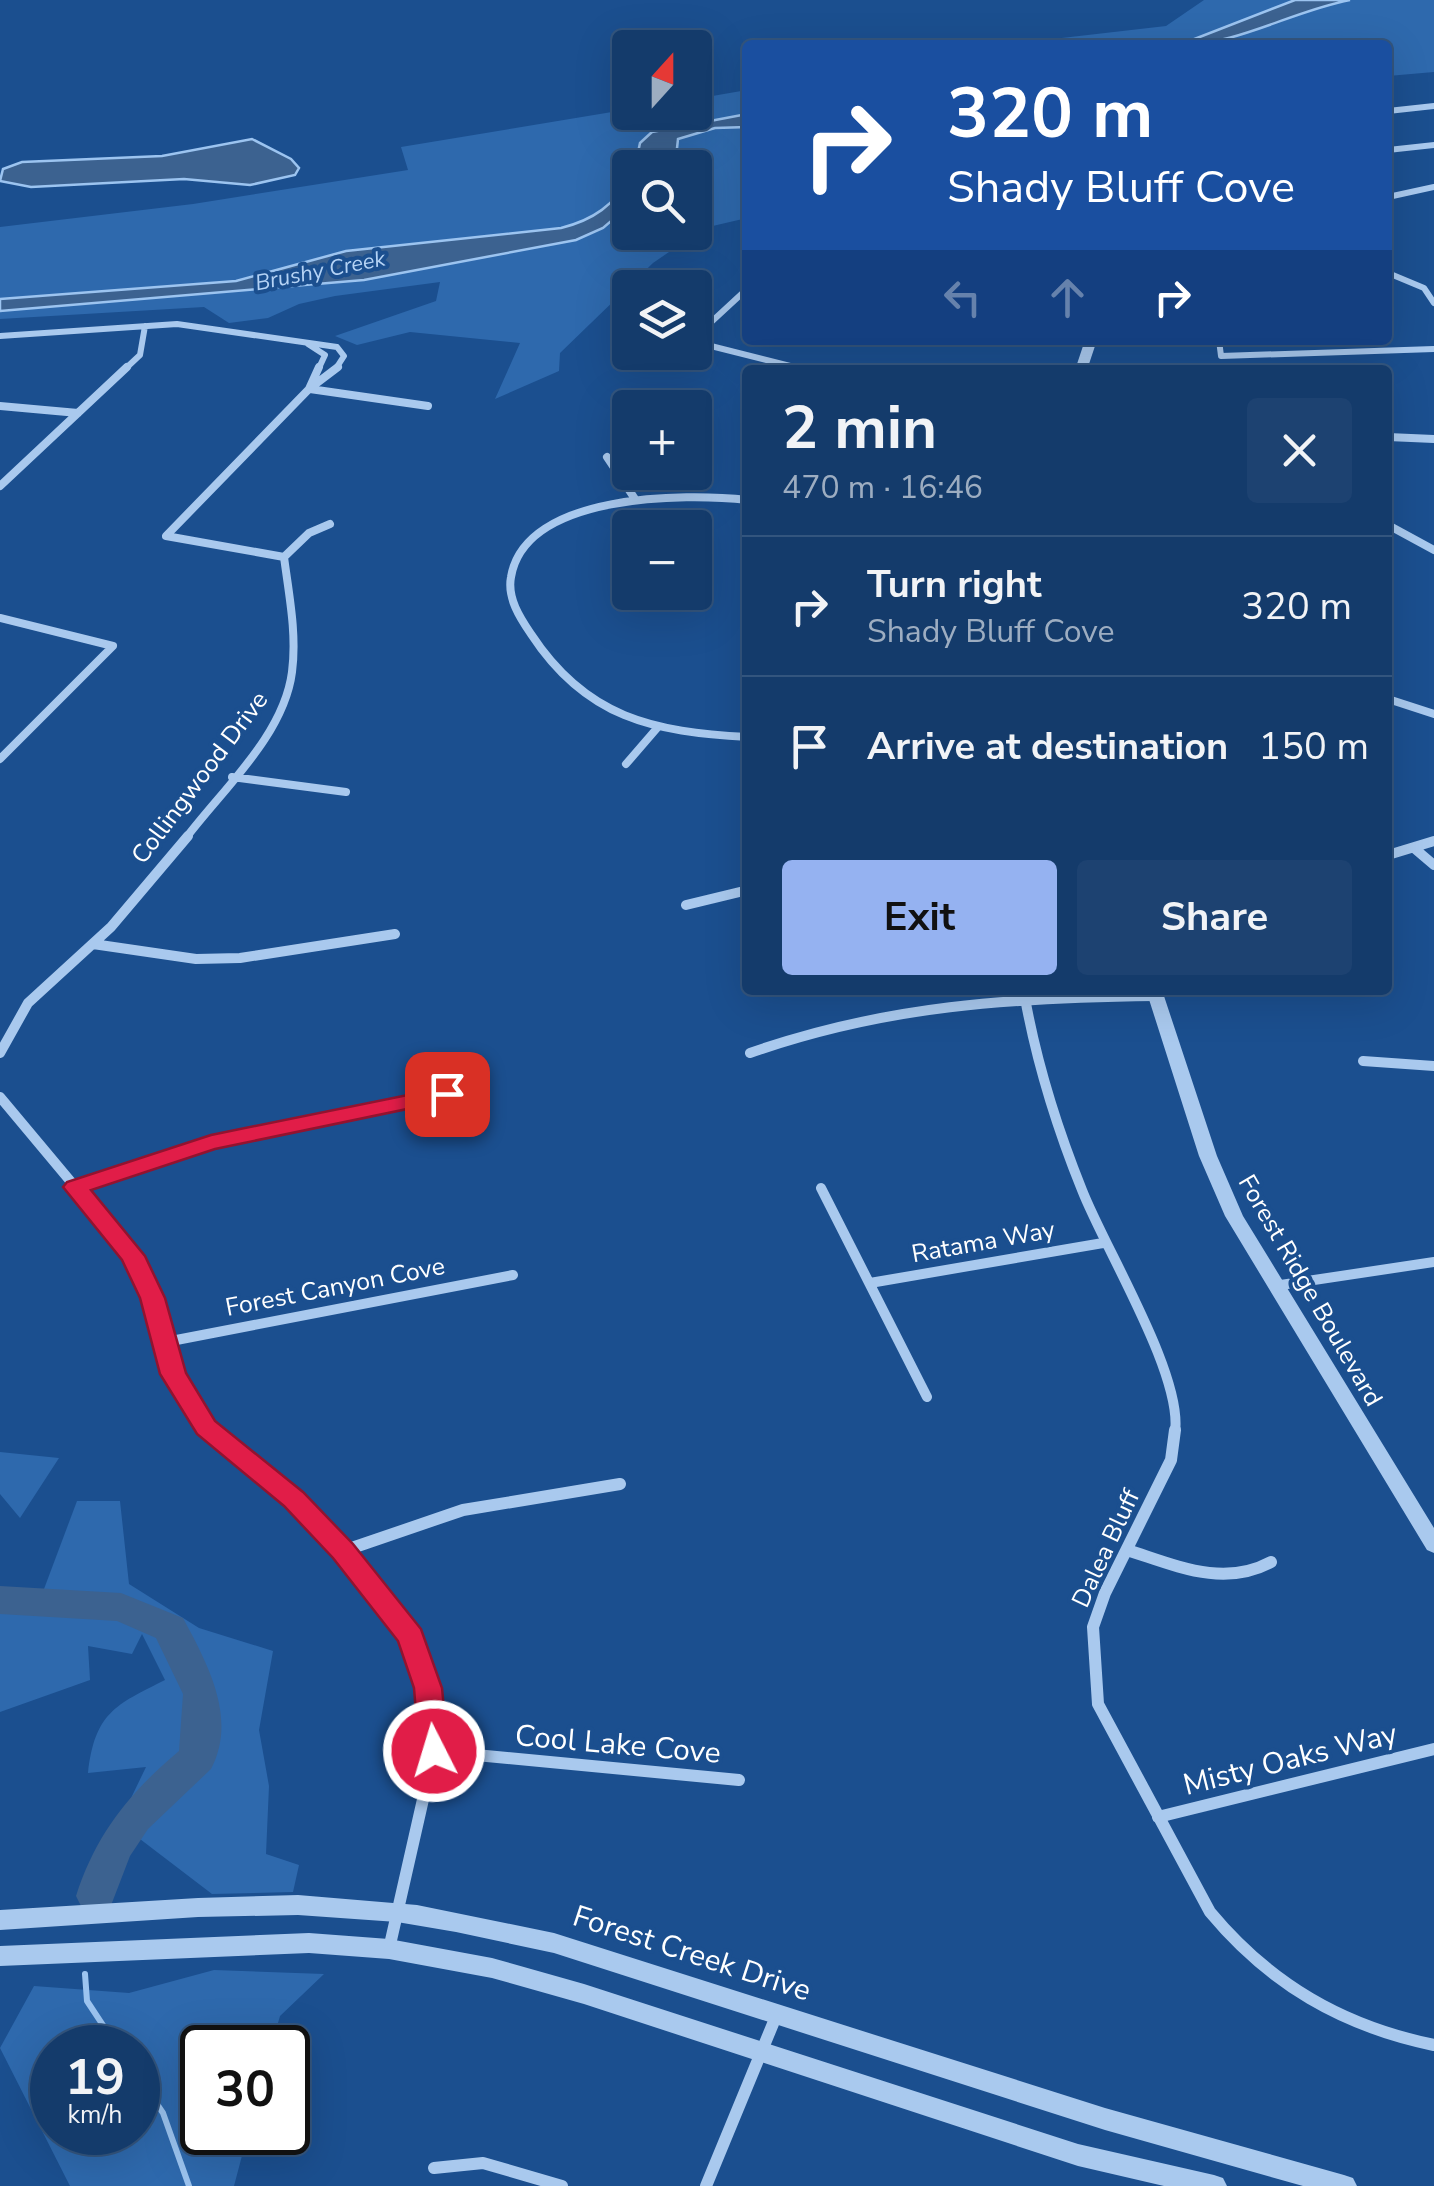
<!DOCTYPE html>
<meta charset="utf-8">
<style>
body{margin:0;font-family:"Nunito Sans",sans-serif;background:#1d4271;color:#f1f3f6;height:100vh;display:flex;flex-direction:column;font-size:38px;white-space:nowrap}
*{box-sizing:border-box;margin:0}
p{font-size:32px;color:#9dadc1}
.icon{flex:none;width:55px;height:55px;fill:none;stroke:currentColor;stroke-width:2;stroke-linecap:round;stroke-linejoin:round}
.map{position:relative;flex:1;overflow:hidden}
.side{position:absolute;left:742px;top:365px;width:650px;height:630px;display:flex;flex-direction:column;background:#143b6b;border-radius:10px;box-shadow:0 10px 40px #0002,0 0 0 2px #33557e}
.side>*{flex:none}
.banner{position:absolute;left:742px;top:40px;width:650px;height:305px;border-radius:10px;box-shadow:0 10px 40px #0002,0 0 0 2px #33557e;background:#1a4fa0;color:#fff;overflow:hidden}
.needle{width:65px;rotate:21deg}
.controls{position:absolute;left:612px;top:30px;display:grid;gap:20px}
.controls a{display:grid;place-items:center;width:100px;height:100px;border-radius:10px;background:#143b6b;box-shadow:0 10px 40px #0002,0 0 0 2px #33557e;font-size:50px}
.speed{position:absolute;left:30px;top:2025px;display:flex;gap:20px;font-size:50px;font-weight:700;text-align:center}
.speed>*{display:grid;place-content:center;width:130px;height:130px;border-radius:50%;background:#143b6b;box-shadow:0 10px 40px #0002,0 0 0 2px #33557e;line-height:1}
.speed small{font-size:25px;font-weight:400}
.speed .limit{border:5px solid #111;border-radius:15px;background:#fff;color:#111}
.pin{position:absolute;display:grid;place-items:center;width:85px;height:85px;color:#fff;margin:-42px;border-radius:20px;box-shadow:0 5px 15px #0006}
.me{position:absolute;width:110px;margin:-55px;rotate:355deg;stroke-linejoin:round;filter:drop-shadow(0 0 8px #0008)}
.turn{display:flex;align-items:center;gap:35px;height:210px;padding:0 40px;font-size:45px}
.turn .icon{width:130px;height:130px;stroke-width:2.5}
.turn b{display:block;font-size:70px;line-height:85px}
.lanes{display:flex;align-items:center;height:95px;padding:0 40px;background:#0003;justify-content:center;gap:50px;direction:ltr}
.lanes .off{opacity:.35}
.round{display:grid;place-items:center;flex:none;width:105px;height:105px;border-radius:10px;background:#1d4271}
.overview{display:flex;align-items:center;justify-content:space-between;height:170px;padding:0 40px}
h1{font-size:60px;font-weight:700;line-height:75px}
.button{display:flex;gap:20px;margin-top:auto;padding:20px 40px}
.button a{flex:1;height:115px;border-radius:10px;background:#95b2f1;color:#111;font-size:40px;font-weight:700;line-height:115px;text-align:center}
.button a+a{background:#1d4271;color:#f1f3f6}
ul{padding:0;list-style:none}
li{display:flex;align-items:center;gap:30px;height:140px;padding:0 40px;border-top:2px solid #33557e}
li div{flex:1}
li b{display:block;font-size:38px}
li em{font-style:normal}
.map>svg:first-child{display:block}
.green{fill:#2e69ad;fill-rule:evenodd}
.water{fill:#3c6290;stroke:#9cc4f0;stroke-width:2.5}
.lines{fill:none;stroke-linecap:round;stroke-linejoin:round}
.stream{stroke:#9cc4f0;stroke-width:6}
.river{fill:#3c6290;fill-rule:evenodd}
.minor-far3{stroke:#a9c9ee;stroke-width:6}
.minor-far2{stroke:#a9c9ee;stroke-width:8}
.minor-far1{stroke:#a9c9ee;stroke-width:10}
.minor{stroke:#a9c9ee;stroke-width:12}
.tertiary{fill:#a9c9ee;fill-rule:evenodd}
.route{fill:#e11d48;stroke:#92132f;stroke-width:2.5}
.labels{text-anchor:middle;stroke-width:8;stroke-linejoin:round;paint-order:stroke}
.far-water-label{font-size:22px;font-style:italic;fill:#b5d3f5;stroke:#1b4f8f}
.street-label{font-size:25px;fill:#fff;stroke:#1b4f8f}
.near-street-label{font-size:30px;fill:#fff;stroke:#1b4f8f}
</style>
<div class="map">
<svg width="1434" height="2186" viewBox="0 0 1434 2186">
<rect width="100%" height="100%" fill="#1b4f8f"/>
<!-- green -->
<path class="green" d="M1204,0H1434V72L1388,76V45H1000L1166,26Z
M747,90V218L704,228L653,263L560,353L559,371L495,399L520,343L410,332L357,345L335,336L436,301L440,282L335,296L299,304L268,318L229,323L204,307L0,319V227L193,204L408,170L401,147L630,109L695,112V99ZM630,168H695V232H630Z
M0,1452L59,1458L20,1518L0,1494Z
M77,1501H120L129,1584L199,1628L273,1651L259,1730L269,1786L266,1854L299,1865L293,1892L212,1894L119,1823L146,1767L88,1773C95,1713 115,1705 165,1680L142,1634L132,1654L88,1646L90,1680L0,1712V1594L44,1589Z
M214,1970L324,1974L280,2016L271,2047L202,2048V2132L248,2133L234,2186H70L0,2048L34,1986L129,1993ZM52,2048H138V2132H52Z"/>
<!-- water -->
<path class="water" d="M1295,0H1350C1292,11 1238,45 1179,45Z
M747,114V127L715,128L678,139L675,167H635L640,143L652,132Z
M252,139L291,159L299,168L295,175L250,185L184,179L31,187L0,181L3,169L22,162L162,156Z
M630,176V205L603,228L576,240L364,280L0,311V299L236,281L346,251L561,228C593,220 615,205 630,176Z"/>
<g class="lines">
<!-- stream -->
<path class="stream" d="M85,1974L87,2001L118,2048
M138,2076L163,2113L189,2186"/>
<!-- river -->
<path class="river" d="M0,1586L121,1593L183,1618C207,1663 238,1718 211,1769L148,1829L130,1856L110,1908L96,1913L82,1908L76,1896C96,1834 129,1793 179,1751L183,1694L156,1638L117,1621L0,1614Z"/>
<!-- minor-far3 -->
<path class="minor-far3" d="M1388,111L1434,106
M1388,197L1434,187
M1388,273L1424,288L1434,303
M0,336L177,324L337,347L344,356L335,370
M695,337L748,288
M1064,340L1088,343
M1219,340L1221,356L1434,349
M695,342L806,370
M308,344L325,355L318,370
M124,370L140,355L145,326"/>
<!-- minor-far2 -->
<path class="minor-far2" d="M796,367L806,370
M309,389L319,367
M310,389L428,406
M0,406L78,413
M1388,437L1434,439
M607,457L635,499
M0,486L127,367
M748,500C685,493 525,493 511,577C507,598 520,618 531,634C586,718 653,732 748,737
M1388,525L1434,550
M284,557L166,536L309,389L338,367
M284,557L309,533L330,524
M0,618L113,646L0,759
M1388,699L1434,714
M626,764L658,727
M232,777L346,792
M186,838C223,789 284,735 292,672C297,634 289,595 284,557"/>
<!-- minor-far1 -->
<path class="minor-far1" d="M1414,848L1434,865
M1388,855L1434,841
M686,905L748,890
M93,944L196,959L240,958L395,934
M1025,998C1037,1064 1057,1128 1082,1190C1105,1249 1183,1375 1175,1432
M0,1053L28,1003L111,927L188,836
M750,1053C887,1005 1011,998 1155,996
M1363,1061L1434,1066
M0,1097L133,1256L153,1298L173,1374L213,1432
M75,1187L211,1142L447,1094
M821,1188L927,1397
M870,1283L1103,1243
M1274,1286L1434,1262
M166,1342L513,1275"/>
<!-- minor -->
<path class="minor" d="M210,1430L293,1499L343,1551L411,1637L428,1687L434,1751L389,1949
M1175,1430L1171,1460L1105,1593L1093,1627L1098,1704L1210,1912C1270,1984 1342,2026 1434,2045
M1127,1550C1175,1565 1223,1588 1271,1562
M343,1551L463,1510L620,1484
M434,1751L739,1780
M1158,1817L1434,1749
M434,2168L483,2163L562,2186
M706,2186L777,2014"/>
<!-- tertiary -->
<path class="tertiary" d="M1434,142V148L1388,153V147Z
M1085,340H1097L1087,370H1075Z
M1146,990H1162L1217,1156L1243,1216L1434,1528V1553L1427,1550L1225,1216L1199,1156Z
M298,1895L417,1905L554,1933L1105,2108L1344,2175L1353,2178L1357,2186H1303L1105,2130L554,1953L456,1932L397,1922L298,1915L198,1917L0,1930V1910L198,1898Z
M309,1933L389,1939L492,1958L584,1984L1078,2144L1214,2175L1223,2178L1227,2186H1164L1078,2166L584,2004L492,1978L389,1959L309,1953L0,1966V1946Z"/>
</g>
<!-- route -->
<path class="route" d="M447,1087L459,1094L455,1099L215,1149L91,1190L145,1256L165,1298L186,1373L215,1421L303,1492L353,1544L421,1629L442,1688L448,1751L444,1759H424L419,1751L414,1688L398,1641L333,1558L284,1506L197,1434L160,1374L140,1298L122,1260L63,1187L67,1182L211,1135Z"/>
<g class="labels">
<!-- far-water labels -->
<g class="far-water-label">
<text transform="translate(320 270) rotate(-11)" y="8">Brushy Creek</text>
</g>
<!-- street labels -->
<g class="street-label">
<text transform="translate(199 777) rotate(-53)" y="9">Collingwood Drive</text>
<text transform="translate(983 1241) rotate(-10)" y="9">Ratama Way</text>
<text transform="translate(335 1286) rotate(-11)" y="9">Forest Canyon Cove</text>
<text transform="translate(1311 1290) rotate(60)" y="9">Forest Ridge Boulevard</text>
<text transform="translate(1105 1548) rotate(-65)" y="9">Dalea Bluff</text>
</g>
<!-- near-street labels -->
<g class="near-street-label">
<text transform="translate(618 1744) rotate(5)" y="10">Cool Lake Cove</text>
<text transform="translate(1290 1759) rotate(-14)" y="10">Misty Oaks Way</text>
<text transform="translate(692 1953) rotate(18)" y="10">Forest Creek Drive</text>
</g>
</g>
</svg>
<div class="controls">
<a><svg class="needle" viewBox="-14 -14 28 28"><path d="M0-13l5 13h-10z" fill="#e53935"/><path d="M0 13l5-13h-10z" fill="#9dadc1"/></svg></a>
<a><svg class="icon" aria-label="search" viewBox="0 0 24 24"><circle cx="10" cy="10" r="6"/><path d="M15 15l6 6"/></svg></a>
<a><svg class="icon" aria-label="layers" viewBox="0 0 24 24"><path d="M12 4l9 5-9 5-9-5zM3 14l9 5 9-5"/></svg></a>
<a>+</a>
<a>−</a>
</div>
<div class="speed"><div>19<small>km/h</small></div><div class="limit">30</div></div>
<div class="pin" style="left:447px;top:1094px;background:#d93025"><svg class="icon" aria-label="arrive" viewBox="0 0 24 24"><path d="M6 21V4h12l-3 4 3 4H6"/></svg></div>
<svg class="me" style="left:434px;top:1751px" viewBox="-20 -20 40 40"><circle r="17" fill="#e11d48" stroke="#fff" stroke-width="3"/><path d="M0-11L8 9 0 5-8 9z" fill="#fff"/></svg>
<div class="banner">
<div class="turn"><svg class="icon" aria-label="right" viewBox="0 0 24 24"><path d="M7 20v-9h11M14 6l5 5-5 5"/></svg><div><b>320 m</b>Shady Bluff Cove</div></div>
<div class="lanes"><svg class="icon off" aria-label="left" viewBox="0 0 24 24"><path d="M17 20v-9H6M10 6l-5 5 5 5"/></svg><svg class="icon off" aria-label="ahead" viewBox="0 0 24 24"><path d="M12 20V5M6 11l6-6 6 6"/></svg><svg class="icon" aria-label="right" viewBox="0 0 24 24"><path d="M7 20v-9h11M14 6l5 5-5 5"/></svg></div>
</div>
<section class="side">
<div class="overview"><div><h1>2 min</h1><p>470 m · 16:46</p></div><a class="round"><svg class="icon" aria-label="close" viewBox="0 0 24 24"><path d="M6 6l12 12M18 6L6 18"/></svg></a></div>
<ul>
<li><svg class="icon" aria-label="right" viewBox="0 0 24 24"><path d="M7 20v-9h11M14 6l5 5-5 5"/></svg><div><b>Turn right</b><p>Shady Bluff Cove</p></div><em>320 m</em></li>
<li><svg class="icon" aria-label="arrive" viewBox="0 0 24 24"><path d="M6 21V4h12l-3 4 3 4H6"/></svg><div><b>Arrive at destination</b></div><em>150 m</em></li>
</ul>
<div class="button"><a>Exit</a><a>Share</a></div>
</section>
</div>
